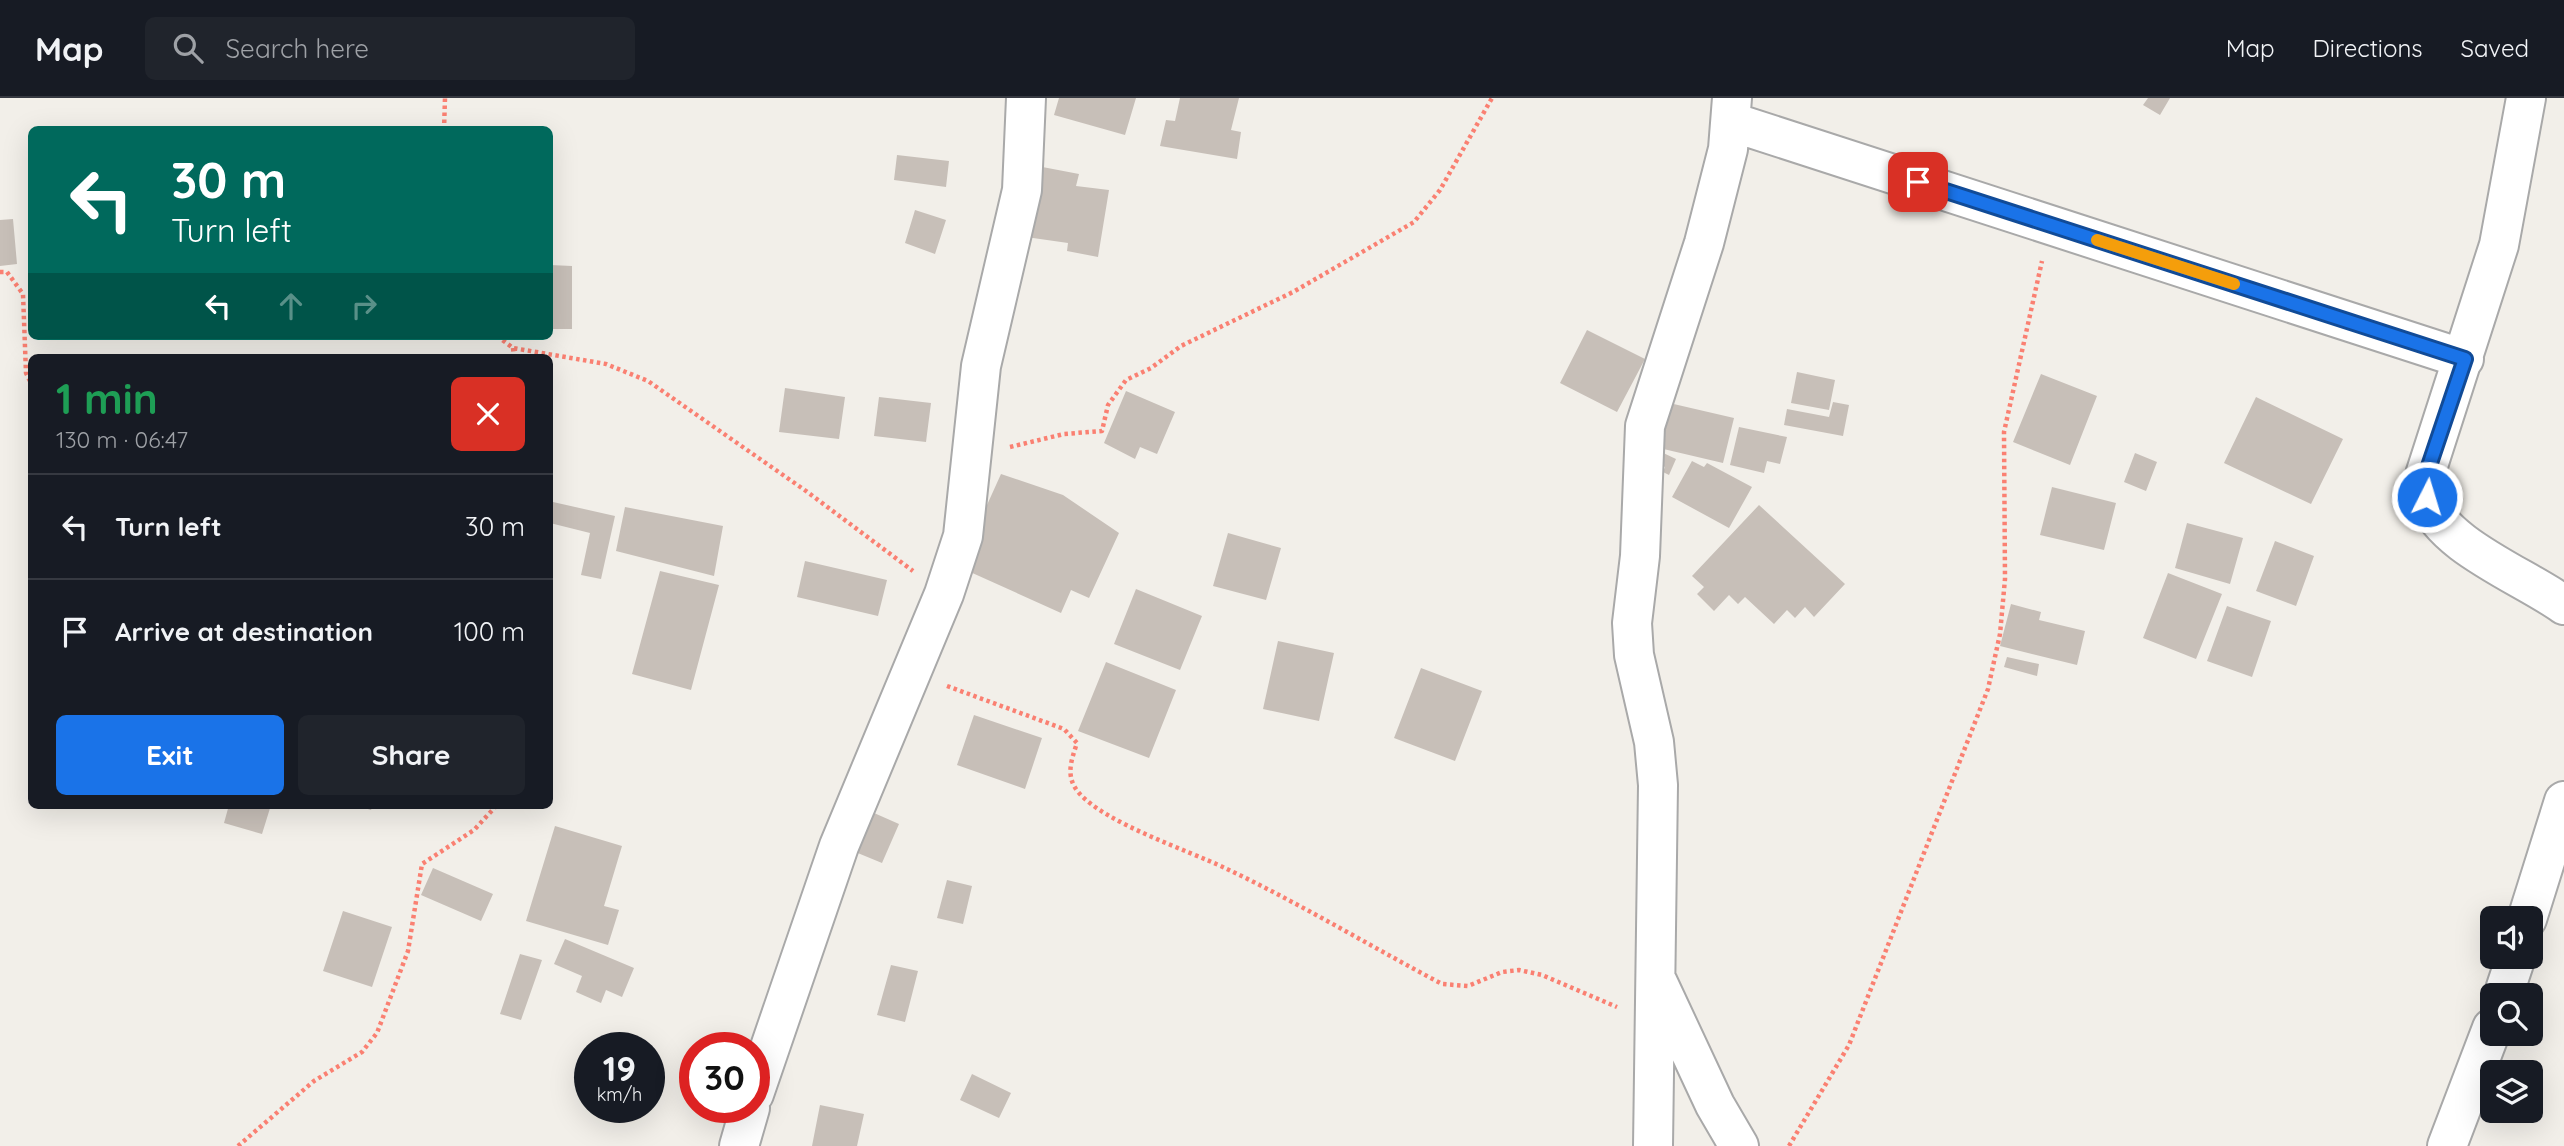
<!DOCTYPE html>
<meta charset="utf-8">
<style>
body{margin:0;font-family:Quicksand,sans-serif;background:#20242c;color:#f1f3f6;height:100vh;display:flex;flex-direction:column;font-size:26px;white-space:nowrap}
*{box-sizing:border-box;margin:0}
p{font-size:23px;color:#9ea1a6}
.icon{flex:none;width:38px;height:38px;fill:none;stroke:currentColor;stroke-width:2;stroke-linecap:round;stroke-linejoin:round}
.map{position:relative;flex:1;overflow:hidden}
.drawer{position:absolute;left:28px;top:256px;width:525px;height:455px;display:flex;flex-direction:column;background:#171b24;border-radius:10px;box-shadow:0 7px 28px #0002}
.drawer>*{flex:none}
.guide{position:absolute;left:28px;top:28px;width:525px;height:214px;border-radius:10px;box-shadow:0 7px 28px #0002;background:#00695c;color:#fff;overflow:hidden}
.fabs{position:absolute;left:2480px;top:808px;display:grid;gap:14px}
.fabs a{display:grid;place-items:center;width:63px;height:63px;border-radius:10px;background:#171b24;box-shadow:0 7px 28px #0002;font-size:35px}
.speed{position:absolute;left:574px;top:934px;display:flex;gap:14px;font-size:35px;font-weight:700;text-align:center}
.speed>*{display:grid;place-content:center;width:91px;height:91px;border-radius:50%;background:#171b24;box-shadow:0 7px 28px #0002;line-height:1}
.speed small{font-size:18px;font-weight:400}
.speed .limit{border:10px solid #d22;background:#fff;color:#111}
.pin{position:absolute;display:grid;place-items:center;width:60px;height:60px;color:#fff;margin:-30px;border-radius:14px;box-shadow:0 4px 10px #0006}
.me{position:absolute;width:77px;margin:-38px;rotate:5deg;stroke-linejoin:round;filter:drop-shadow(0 0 5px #0008)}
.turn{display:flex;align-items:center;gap:24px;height:147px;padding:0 28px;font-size:32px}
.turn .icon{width:91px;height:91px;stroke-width:2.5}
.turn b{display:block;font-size:49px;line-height:60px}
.lanes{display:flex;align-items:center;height:66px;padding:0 28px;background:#0003;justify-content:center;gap:35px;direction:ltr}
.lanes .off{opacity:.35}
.round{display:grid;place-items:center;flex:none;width:74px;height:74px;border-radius:10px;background:#20242c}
.head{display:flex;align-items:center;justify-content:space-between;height:119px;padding:0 28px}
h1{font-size:42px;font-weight:700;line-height:52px;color:#1e9e55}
.primary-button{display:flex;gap:14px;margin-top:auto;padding:14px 28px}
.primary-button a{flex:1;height:80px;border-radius:10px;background:#1a73e8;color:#fff;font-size:28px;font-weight:700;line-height:80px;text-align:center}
.primary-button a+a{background:#20242c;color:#f1f3f6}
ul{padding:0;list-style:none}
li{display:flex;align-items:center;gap:21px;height:105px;padding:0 28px;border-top:2px solid #363941}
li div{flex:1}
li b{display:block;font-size:26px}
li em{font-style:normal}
header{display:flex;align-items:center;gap:42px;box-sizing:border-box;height:98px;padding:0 35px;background:#171b24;border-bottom:2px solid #363941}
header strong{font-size:33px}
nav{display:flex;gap:38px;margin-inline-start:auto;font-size:24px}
.search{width:490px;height:63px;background:#20242c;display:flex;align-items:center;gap:18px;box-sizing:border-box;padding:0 24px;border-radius:10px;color:#9ea1a6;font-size:26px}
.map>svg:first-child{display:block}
.building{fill:#c7bfb8}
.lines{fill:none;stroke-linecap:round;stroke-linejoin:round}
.minor-casing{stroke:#a9a9a9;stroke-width:42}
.path{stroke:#fa8072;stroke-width:4.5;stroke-dasharray:3.5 3.5;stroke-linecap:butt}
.minor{stroke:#fff;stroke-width:38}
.route-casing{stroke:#114b97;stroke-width:18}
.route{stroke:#1a73e8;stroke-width:12}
.slow{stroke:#f59e0b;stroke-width:12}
</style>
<header>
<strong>Map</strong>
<div class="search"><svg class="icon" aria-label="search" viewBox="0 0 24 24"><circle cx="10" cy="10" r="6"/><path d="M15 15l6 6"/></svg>Search here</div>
<nav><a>Map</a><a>Directions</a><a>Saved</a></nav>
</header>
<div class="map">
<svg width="2564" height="1048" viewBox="0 0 2564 1048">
<rect width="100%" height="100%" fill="#f2efe9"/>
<!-- building -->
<path class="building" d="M1059,0H1136L1125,37L1054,17Z
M1180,0H1239L1231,32L1241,34L1237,61L1160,48L1166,22L1175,23Z
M2148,0H2170L2160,17L2143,7Z
M897,57L949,63L946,89L894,82Z
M1032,67L1079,76L1076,88L1109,92L1098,159L1067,153L1068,145L1026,139Z
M915,112L946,122L935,156L905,145Z
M13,121L17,166L0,168V122Z
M550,167L572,168V231H550Z
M1587,232L1645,261L1617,314L1560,285Z
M1797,274L1835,282L1829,312L1791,305Z
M2041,276L2097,298L2070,367L2013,344Z
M785,290L845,299L839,341L779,334Z
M1126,293L1175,314L1157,356L1140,349L1135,361L1104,345Z
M879,299L931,305L926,344L874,338Z
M2256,299L2343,341L2311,406L2224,365Z
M1665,304L1734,320L1723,365L1655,349Z
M1833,304L1849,307L1843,338L1784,327L1787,311L1829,319Z
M1739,329L1787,339L1780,366L1767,363L1764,375L1730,367Z
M1657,352L1676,361L1669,377L1663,374L1665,369L1652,363Z
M2135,355L2157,364L2146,393L2124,384Z
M1692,363L1704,369L1707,365L1752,389L1729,430L1672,399Z
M1001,376L1063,397L1119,435L1089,500L1071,492L1061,515L959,469Z
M2052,389L2116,405L2104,452L2040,437Z
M553,404L615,418L601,481L581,477L590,435L550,425Z
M1759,407L1845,486L1814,519L1805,509L1795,520L1787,512L1774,526L1745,499L1738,506L1729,497L1714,513L1697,496L1704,489L1692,478Z
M625,409L723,428L714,478L616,453Z
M2187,425L2243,440L2230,486L2175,470Z
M1228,435L1281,450L1266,502L1213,488Z
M2275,443L2314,458L2296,508L2256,493Z
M805,463L887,482L878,518L797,499Z
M660,473L719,487L691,592L632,576Z
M2168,475L2222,496L2196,561L2143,540Z
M1136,491L1202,518L1180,572L1114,546Z
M2011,506L2041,514L2039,522L2085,533L2077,567L2000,548Z
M2227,508L2271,523L2252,579L2207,563Z
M1278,543L1334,555L1319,623L1263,611Z
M2007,559L2039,566L2037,578L2004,569Z
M1106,564L1176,592L1149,660L1078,633Z
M1421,570L1482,593L1455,663L1394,640Z
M974,617L1042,640L1025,691L957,667Z
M229,707H271L262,736L224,725Z
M355,707H373L371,712Z
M865,711L899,726L882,765L848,751Z
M555,728L622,748L604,808L619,812L608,847L526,823Z
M433,770L493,796L481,823L421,797Z
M947,782L972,788L963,826L937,820Z
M343,813L392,829L372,889L323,873Z
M565,841L634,870L622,899L606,892L601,905L576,894L582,878L554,866Z
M520,856L542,862L521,922L500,916Z
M891,867L918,873L905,924L877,917Z
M972,976L1011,995L999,1020L960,1002Z
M820,1007L864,1016L857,1048H812Z"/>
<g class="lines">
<defs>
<path id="minor" d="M2526,0L2499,147L2425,377C2426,384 2425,392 2427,399C2438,446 2526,479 2564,507
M1732,24L2464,261
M2527,821L2564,703
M1658,885L1715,1007L1739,1048
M2503,898L2516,859
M754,996L839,748L944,496L963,438L981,268L1022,92L1026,0
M739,1048L750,1010
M1653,1048L1658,687L1654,644L1634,557L1632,525L1640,458L1645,328L1704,145L1728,51L1732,0
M2447,1048L2492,930"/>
</defs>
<!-- minor casing -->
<use href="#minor" class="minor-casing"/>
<!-- path -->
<path class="path" d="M444,32L445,0
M0,174H7L23,196L26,275L32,287
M497,238L513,250L606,266L648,283L806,393L913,473
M513,250L514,259
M1010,349L1064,336L1102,333L1108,307L1126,282L1151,270L1181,248L1293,194L1414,124L1440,92L1492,0
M947,588L1064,631L1077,645C1071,663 1065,679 1079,695C1105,725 1187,752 1225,770C1299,805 1370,848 1442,886L1468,888L1502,874L1519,872L1542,877L1617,909
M238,1048L314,983L362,954L377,935L408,853L422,766L474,732L497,707
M1789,1048L1849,947L1988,591L2000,536L2005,481L2004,334L2042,163"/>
<!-- minor -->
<use href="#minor" class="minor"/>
</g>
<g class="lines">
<defs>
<path id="route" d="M1918,84L2465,261L2426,377L2427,399"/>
</defs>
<!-- route casing -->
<use href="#route" class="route-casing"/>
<!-- route -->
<use href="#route" class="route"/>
<!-- slow -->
<path class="slow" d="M2097,142L2234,186"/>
</g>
</svg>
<div class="fabs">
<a><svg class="icon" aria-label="sound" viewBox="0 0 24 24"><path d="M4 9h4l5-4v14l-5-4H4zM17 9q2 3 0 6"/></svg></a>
<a><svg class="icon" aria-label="search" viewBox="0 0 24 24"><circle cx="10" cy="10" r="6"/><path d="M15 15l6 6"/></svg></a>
<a><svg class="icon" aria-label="layers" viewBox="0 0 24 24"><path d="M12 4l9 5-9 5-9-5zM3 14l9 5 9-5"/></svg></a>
</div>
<div class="speed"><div>19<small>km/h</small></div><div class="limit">30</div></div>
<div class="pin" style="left:1918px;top:84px;background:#d93025"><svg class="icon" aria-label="arrive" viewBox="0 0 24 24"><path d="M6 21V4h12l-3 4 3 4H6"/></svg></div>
<svg class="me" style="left:2427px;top:399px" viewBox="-20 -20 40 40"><circle r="17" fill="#1a73e8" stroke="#fff" stroke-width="3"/><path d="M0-11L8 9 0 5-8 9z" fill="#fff"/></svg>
<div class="guide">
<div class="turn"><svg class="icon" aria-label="left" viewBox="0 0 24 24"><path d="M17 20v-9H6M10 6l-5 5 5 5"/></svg><div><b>30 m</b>Turn left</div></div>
<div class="lanes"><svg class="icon" aria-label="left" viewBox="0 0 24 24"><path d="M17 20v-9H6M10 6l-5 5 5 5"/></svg><svg class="icon off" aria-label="ahead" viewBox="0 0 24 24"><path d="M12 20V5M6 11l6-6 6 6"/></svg><svg class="icon off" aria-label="right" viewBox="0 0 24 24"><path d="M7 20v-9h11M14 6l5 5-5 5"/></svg></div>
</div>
<section class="drawer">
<div class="head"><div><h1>1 min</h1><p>130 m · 06:47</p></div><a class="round" style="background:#d93025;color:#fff"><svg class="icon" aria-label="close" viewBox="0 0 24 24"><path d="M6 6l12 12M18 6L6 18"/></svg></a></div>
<ul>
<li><svg class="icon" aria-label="left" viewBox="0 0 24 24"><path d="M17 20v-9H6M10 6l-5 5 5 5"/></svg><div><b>Turn left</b></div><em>30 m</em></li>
<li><svg class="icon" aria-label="arrive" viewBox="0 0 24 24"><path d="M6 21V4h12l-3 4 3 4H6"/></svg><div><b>Arrive at destination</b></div><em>100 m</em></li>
</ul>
<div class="primary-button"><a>Exit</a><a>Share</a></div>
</section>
</div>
